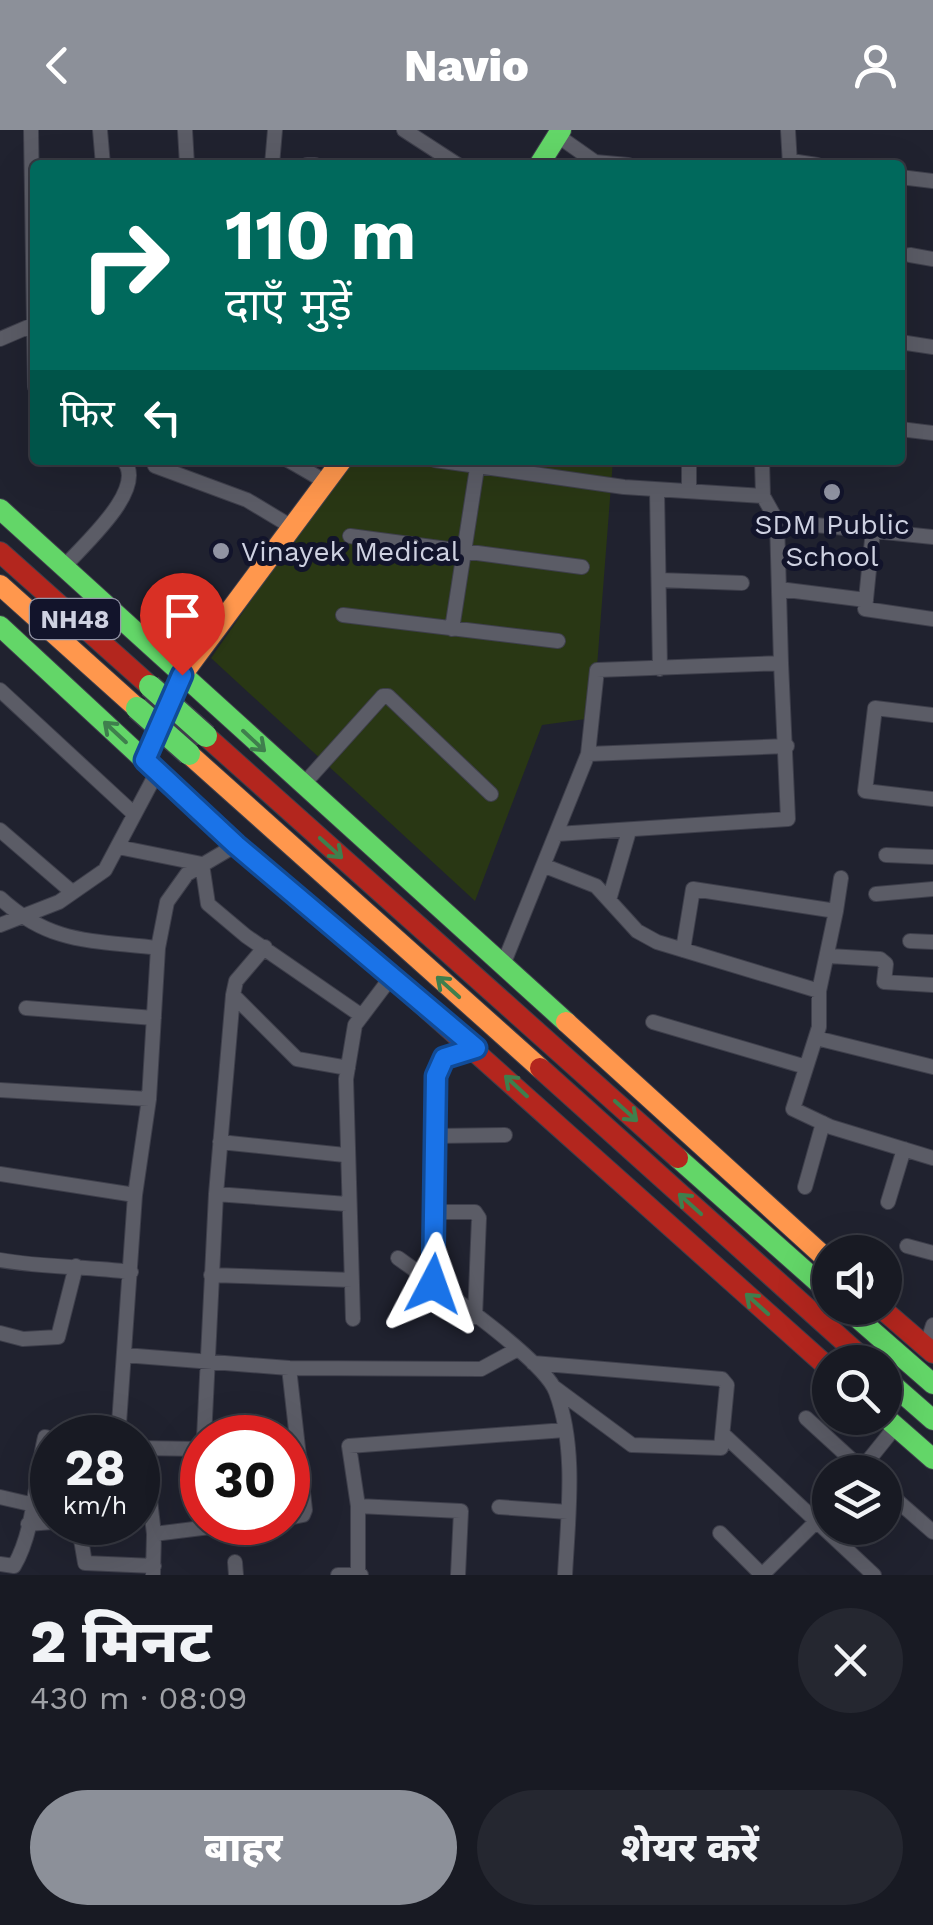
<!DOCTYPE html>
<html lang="hi">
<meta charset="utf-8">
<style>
body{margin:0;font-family:"Work Sans","Noto Sans Devanagari",sans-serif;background:#252730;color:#f1f3f6;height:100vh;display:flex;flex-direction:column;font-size:38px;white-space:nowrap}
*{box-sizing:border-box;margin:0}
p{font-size:32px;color:#9fa1a6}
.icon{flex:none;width:55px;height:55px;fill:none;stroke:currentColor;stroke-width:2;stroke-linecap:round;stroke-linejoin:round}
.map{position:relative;height:1445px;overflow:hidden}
.details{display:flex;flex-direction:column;background:#181a23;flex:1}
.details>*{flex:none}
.guide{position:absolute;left:30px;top:30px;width:875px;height:305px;border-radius:10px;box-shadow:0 10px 40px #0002,0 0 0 2px #363841;background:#00695c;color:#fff;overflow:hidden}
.fabs{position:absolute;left:812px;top:1105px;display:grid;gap:20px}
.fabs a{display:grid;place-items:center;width:90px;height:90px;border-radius:50%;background:#181a23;box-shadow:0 10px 40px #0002,0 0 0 2px #363841;font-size:50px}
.speed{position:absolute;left:30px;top:1285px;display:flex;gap:20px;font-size:50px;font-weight:700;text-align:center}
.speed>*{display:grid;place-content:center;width:130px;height:130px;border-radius:50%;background:#181a23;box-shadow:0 10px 40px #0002,0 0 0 2px #363841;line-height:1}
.speed small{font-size:25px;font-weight:400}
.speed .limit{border:15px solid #d22;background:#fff;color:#111}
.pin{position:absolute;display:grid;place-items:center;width:85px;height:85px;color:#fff;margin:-102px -42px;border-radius:50% 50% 50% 0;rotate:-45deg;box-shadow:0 0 10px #0007}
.pin .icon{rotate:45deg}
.me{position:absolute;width:110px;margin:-55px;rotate:4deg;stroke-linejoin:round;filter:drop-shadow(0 0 8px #0008)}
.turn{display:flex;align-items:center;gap:35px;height:210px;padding:0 30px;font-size:45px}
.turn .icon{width:130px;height:130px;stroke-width:2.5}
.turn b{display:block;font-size:70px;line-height:85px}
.then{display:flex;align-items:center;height:95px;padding:0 30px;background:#0003;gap:20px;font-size:38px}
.round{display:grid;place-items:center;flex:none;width:105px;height:105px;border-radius:52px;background:#252730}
.overview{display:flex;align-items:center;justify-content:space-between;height:170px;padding:0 30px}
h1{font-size:60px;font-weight:800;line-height:75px}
.primary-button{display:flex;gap:20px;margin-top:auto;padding:20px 30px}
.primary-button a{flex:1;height:115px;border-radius:60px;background:#8c9099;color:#fff;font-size:40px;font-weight:800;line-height:115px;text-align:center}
.primary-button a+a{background:#252730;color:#f1f3f6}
header{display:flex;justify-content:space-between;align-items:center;height:130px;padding:0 30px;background:#8c9099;color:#fff;font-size:45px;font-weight:800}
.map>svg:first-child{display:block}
.green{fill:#293714}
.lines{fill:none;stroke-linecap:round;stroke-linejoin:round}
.street-casing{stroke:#3e3f4b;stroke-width:16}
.fast-casing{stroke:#3e3f4b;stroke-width:22}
.slow-casing{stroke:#3e3f4b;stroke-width:22}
.jam-casing{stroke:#3e3f4b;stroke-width:22}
.street{stroke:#5b5c66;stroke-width:14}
.fast{stroke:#63d668;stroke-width:20}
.slow{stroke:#ff974d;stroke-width:20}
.jam{stroke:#b3261e;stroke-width:20}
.fast-bridge-casing{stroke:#3e3f4b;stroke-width:25;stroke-linecap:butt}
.fast-bridge{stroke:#63d668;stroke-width:22}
.oneway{stroke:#3f7f4d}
.route-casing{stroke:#114b97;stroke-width:25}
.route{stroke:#1a73e8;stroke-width:18}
.poi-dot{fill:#9194a3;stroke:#12142b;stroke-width:4}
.labels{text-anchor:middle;stroke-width:10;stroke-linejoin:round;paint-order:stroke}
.shield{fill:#12142b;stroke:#9698aa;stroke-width:2.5}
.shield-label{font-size:25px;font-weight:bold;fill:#ced1e1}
.poi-label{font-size:28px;fill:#ced1e1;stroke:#12142b}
</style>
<header><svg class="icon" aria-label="back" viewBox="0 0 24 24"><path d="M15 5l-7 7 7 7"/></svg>Navio<svg class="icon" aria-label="person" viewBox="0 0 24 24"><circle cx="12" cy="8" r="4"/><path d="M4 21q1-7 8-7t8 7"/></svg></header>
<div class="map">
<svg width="933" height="1445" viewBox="0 0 933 1445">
<rect width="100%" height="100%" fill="#20222f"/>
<!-- green -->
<path class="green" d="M349,330H613L593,588L542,595L475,771L211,528Z"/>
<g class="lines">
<defs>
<path id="street" d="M31,0L35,257
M100,0L103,35
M185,0L187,35
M404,0L458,35
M788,0L790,35
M558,6L595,32L628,35
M791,31L817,35
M272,35L275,0
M307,35H315
M900,47L933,51
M910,125L933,129
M0,209L35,194
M900,212L933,217
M900,299L933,303
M288,330L326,352
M435,330L624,357L763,366
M689,330V361
M155,336L247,370L292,397
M657,360L660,539
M777,391L933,407
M873,400L865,479L933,489
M350,406L582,437
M63,438C83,415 149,358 123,330
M659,450L742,453
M779,459L866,470
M343,485L558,511
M452,499L477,338
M0,560L133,683
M933,585L875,578L865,661L933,669
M588,624L787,616
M302,656L383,566H388L491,664
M0,700L72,762
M557,704L788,689L781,533
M118,717L202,734L208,774L246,806L362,886
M886,725L933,727
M545,736L596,756L637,801L657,812L819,861
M876,764L933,759
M0,768C51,815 93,810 158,818
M609,770L629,701
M836,781L841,748
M0,795L59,772L105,740L157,642
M910,811L933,812
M265,817L236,851L233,865L297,929L348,938
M683,820L693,759L836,781L819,861V897L793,979L831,997L933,1028
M829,826L880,829L886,834L884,852L933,855
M503,835L588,624L597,540L781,533L777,391L763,366L762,330
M26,878L154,888
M653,892L806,937
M816,908L933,937
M0,960L149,969
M435,1006L505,1005
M220,1012L345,1025
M0,1044L135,1065
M805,1057L823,993
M216,1064L347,1074
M888,1072L904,1019
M436,1082H475L479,1088L475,1187
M907,1116L933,1123
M398,1128C431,1152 544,1229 556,1262C577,1318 568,1386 565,1445
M0,1130C44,1138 87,1136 131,1142
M211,1145L352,1150
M433,1153L435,947L444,927L475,918
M353,1189L346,949L355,895L392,846
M0,1203L23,1209L58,1207L76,1136
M926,1217L933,1195
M124,1225L289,1238
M533,1233L722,1249L727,1255L721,1318L632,1315L555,1258
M806,1288L865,1342
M723,1304L874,1445
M118,1308L135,1065L149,969L158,818L167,772L187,744L236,715
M204,1308L216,1064L233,865
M138,1318L202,1319
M144,1319L154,1404L153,1445
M859,1342L896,1296
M885,1360L933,1402
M0,1367L30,1374
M358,1376L461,1381L458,1445
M499,1377L568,1382
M288,1388L303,1385L305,1380L289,1238L481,1239L516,1220
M78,1392L85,1433L154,1436
M28,1394L53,1392
M720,1403L762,1445
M154,1404L250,1392
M235,1432L236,1445
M0,1434L14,1436C35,1400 35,1349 45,1307L52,1309
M338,1445H361
M358,1445V1376L349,1316L565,1300
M762,1445L830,1378"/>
<path id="fast" d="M539,35L561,0
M0,379L566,892
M0,496L236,715L387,843
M678,1028L830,1163
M846,1178L933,1254
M885,1248L933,1290
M885,1287L933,1329"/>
<path id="slow" d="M0,455L137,578
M189,624L540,938
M145,631L182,545L342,330
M566,892L830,1132"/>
<path id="jam" d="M0,422L150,556
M206,606L678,1028
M387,843L830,1239
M540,938L867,1232
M881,1178L933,1223"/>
</defs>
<!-- street casing -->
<use href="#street" class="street-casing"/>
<!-- fast casing -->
<use href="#fast" class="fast-casing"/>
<!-- slow casing -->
<use href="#slow" class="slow-casing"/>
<!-- jam casing -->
<use href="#jam" class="jam-casing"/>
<!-- street -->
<use href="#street" class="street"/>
<!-- fast -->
<use href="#fast" class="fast"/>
<!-- slow -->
<use href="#slow" class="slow"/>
<!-- jam -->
<use href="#jam" class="jam"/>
<defs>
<path id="fast-bridge" d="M150,556L206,606
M137,578L189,624"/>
</defs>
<!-- fast-bridge casing -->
<use href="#fast-bridge" class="fast-bridge-casing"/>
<!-- fast-bridge -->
<use href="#fast-bridge" class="fast-bridge"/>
</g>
<!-- one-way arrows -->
<defs><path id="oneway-shaft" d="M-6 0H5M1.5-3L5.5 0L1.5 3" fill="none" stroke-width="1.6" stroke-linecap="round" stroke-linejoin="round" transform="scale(2.5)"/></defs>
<g class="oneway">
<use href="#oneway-shaft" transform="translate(115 602) rotate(-137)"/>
<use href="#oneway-shaft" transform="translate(254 611) rotate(43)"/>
<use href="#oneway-shaft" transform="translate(331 718) rotate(42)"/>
<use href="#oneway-shaft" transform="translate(448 857) rotate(-138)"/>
<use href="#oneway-shaft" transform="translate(516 956) rotate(-137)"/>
<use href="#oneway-shaft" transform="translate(626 981) rotate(42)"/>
<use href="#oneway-shaft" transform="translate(690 1074) rotate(-138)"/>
<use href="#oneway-shaft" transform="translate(757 1174) rotate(-138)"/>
</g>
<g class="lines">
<defs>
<path id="route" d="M182,545L145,630L236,715L476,918L444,928L436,946L433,1154"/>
</defs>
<!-- route casing -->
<use href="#route" class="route-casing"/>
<!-- route -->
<use href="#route" class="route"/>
</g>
<!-- markers -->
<g class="poi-dot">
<circle cx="832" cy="362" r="10"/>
<circle cx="221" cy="421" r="10"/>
</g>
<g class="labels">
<!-- shield labels -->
<rect class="shield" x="30" y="469" width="90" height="40" rx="8"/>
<g class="shield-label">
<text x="75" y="498">NH48</text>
</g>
<!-- poi labels -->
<g class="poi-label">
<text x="832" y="404">SDM Public<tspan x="832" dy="32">School</tspan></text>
<text x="241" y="431" text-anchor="start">Vinayek Medical</text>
</g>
</g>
</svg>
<div class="fabs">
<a><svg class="icon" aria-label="sound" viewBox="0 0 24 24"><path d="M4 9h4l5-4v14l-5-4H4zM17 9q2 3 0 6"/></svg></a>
<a><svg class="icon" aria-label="search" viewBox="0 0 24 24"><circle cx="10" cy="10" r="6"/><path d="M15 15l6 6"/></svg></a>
<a><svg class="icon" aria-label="layers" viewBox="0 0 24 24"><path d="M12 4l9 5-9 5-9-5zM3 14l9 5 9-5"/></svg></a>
</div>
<div class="speed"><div>28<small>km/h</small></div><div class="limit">30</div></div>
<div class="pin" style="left:182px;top:545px;background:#d93025"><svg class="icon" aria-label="arrive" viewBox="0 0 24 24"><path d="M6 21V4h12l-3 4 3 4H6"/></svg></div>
<svg class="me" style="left:433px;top:1154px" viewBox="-20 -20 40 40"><path d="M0-17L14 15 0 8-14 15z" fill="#1a73e8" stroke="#fff" stroke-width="4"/></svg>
<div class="guide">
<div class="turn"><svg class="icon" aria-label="right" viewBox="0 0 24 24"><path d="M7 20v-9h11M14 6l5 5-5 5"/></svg><div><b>110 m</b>दाएँ मुड़ें</div></div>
<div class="then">फिर<svg class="icon" aria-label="left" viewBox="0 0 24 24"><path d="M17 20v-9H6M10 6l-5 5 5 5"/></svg></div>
</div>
</div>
<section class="details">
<div class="overview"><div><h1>2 मिनट</h1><p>430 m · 08:09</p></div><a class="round"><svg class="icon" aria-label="close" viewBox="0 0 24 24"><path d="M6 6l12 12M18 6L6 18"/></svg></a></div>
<div class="primary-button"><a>बाहर</a><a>शेयर करें</a></div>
</section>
